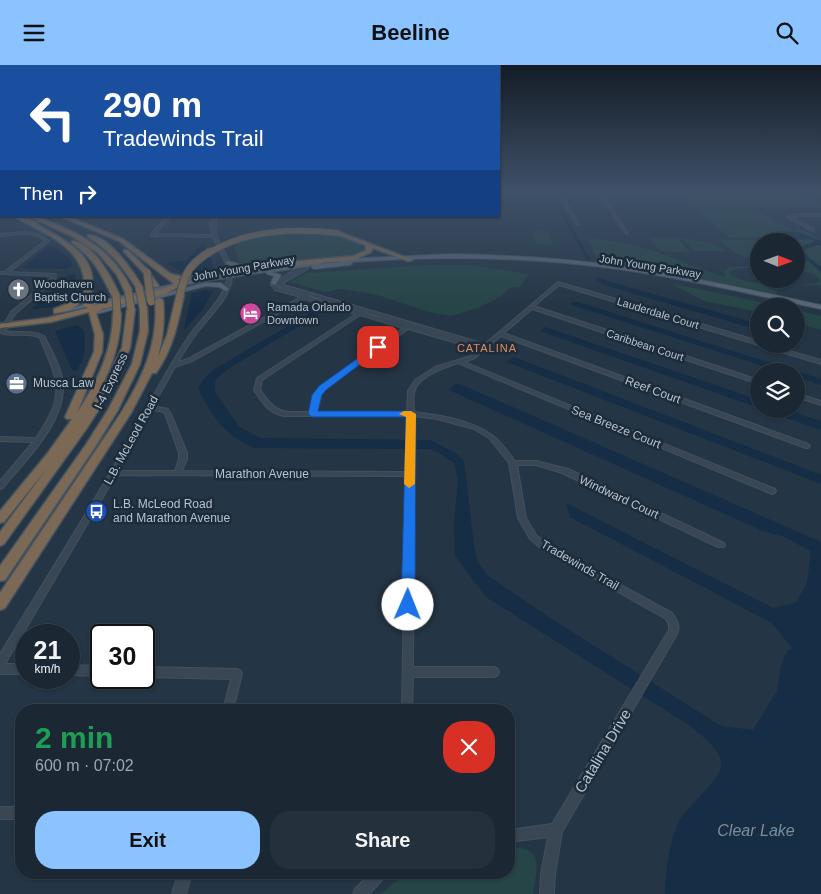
<!DOCTYPE html>
<meta charset="utf-8">
<style>
body{margin:0;font-family:Arial,sans-serif;background:#24303c;color:#f1f3f6;height:100vh;display:flex;flex-direction:column;font-size:19px;white-space:nowrap}
*{box-sizing:border-box;margin:0}
p{font-size:16px;color:#a0a6ac}
.icon{flex:none;width:28px;height:28px;fill:none;stroke:currentColor;stroke-width:2;stroke-linecap:round;stroke-linejoin:round}
.map{position:relative;flex:1;overflow:hidden}
.side{position:absolute;left:15px;top:639px;width:500px;height:175px;display:flex;flex-direction:column;background:#1b2834;border-radius:20px;box-shadow:0 1px 4px #0004,0 0 0 1px #39444f}
.side>*{flex:none}
.hud{position:absolute;left:0px;top:0px;width:500px;height:152px;box-shadow:0 1px 4px #0004,0 0 0 1px #39444f;background:#1a4fa0;color:#fff;overflow:hidden}
.needle{width:32px;rotate:91deg}
.buttons{position:absolute;left:750px;top:168px;display:grid;gap:10px}
.buttons a{display:grid;place-items:center;width:55px;height:55px;border-radius:50%;background:#1b2834;box-shadow:0 1px 4px #0004,0 0 0 1px #39444f;font-size:25px}
.speed{position:absolute;left:15px;top:559px;display:flex;gap:10px;font-size:25px;font-weight:700;text-align:center}
.speed>*{display:grid;place-content:center;width:65px;height:65px;border-radius:50%;background:#1b2834;box-shadow:0 1px 4px #0004,0 0 0 1px #39444f;line-height:1}
.speed small{font-size:12px;font-weight:400}
.speed .limit{border:2px solid #111;border-radius:8px;background:#fff;color:#111}
.pin{position:absolute;display:grid;place-items:center;width:42px;height:42px;color:#fff;margin:-21px;border-radius:10px;box-shadow:0 2px 8px #0006}
.me{position:absolute;width:55px;margin:-28px;rotate:1deg;stroke-linejoin:round;filter:drop-shadow(0 0 4px #0008)}
.turn{display:flex;align-items:center;gap:18px;height:105px;padding:0 20px;font-size:22px}
.turn .icon{width:65px;height:65px;stroke-width:2.5}
.turn b{display:block;font-size:35px;line-height:42px}
.then{display:flex;align-items:center;height:48px;padding:0 20px;background:#0003;gap:10px;font-size:19px}
.round{display:grid;place-items:center;flex:none;width:52px;height:52px;border-radius:20px;background:#24303c}
.head{display:flex;align-items:center;justify-content:space-between;height:85px;padding:0 20px}
h1{font-size:30px;font-weight:800;line-height:38px;color:#1e9e55}
.cta{display:flex;gap:10px;margin-top:auto;padding:10px 20px}
.cta a{flex:1;height:58px;border-radius:20px;background:#8ac3ff;color:#111;font-size:20px;font-weight:800;line-height:58px;text-align:center}
.cta a+a{background:#24303c;color:#f1f3f6}
header{display:flex;justify-content:space-between;align-items:center;height:65px;padding:0 20px;background:#8ac3ff;color:#111;font-size:22px;font-weight:800}
.map>svg:first-child{display:block}
.green{fill:#264546}
.water{fill:#152d45}
.lines{fill:none;stroke-linecap:round;stroke-linejoin:round}
.canal{fill:#152d45;fill-rule:evenodd}
.minor-casing{stroke:#42505e;stroke-width:2}
.major-casing{stroke:#42505e;stroke-width:2}
.highway-casing{stroke:#43525f;stroke-width:3}
.minor{fill:#394754;fill-rule:evenodd}
.major{fill:#576674;fill-rule:evenodd}
.highway{fill:#7b6955;fill-rule:evenodd}
.highway-bridge-far1-casing{stroke:#43525f;stroke-width:7;stroke-linecap:butt}
.highway-bridge-casing{stroke:#43525f;stroke-width:9;stroke-linecap:butt}
.highway-bridge-far1{stroke:#7b6955;stroke-width:5.5}
.highway-bridge{stroke:#7b6955;stroke-width:7}
.route{fill:#1a73e8;stroke:#114b97}
.slow{fill:#f59e0b}
.labels{text-anchor:middle;stroke-width:5;stroke-linejoin:round;paint-order:stroke}
.far-street-label{font-size:11px;fill:#b6c2ce;stroke:#1d2c3a}
.far-poi-label{font-size:11px;fill:#b6c2ce;stroke:#1d2c3a;text-anchor:start}
.far-neighbourhood-label{font-size:11px;letter-spacing:1px;fill:#e18a5e;stroke:#1d2c3a}
.street-label{font-size:12px;fill:#b6c2ce;stroke:#1d2c3a}
.poi-label{font-size:12px;fill:#b6c2ce;stroke:#1d2c3a;text-anchor:start}
.near-street-label{font-size:15px;fill:#b6c2ce;stroke:#1d2c3a}
.near-water-label{font-size:16px;font-style:italic;fill:#6c90b0;stroke:#1d2c3a}
</style>
<header><svg class="icon" aria-label="menu" viewBox="0 0 24 24"><path d="M4 6h16M4 12h16M4 18h16"/></svg>Beeline<svg class="icon" aria-label="search" viewBox="0 0 24 24"><circle cx="10" cy="10" r="6"/><path d="M15 15l6 6"/></svg></header>
<div class="map">
<svg width="821" height="829" viewBox="0 0 821 829">
<rect width="100%" height="100%" fill="#243545"/>
<!-- green -->
<path class="green" d="M678,127H800L821,139V143H752L791,165L800,164L821,175V220L765,221L776,226L778,229L597,194L588,174C639,174 678,198 725,212L724,206L730,202L759,201V203H740L729,207C735,221 808,224 820,216L814,209L796,204V202L808,204L796,195V176H781L776,172H728Z
M302,163C324,163 349,165 363,184L362,187L358,190L258,201L239,197L234,183L239,175Z
M531,166H547L554,180L536,179Z
M649,173H678L689,187L661,186Z
M681,173L709,177L727,186H695Z
M719,174L766,176H759V193C738,193 734,188 719,174Z
M427,200H471L528,209L520,222L510,223L501,231L478,243L451,251L432,248L374,229L341,224L325,227L290,217L307,208Z
M670,218L779,241H759V247L704,236Z
M796,245L821,251V265L796,258Z
M520,783C545,786 535,811 533,829H380L407,808H509V784Z"/>
<!-- water -->
<path class="water" d="M779,166L799,167L821,176V181L818,180L803,185L809,193L821,201V207L804,193L798,185L804,180L814,177L813,175L787,174L777,167Z
M203,178L213,200L210,206L185,209L167,198L186,195Z
M53,181L68,192L73,201L67,204L22,203L47,182Z
M74,209H76L72,235L55,242L32,244L68,210Z
M594,213L605,214L607,216L759,259V265L604,220Z
M205,225L213,226L202,245L184,265L192,228Z
M571,237H578L821,314V320L796,312V306H779L572,240Z
M322,241L329,243L228,304L218,312L215,317V327L239,362L261,373L431,375L457,389L464,396L474,480L477,496L487,510L544,549L721,661L753,665L777,626L781,601L787,586L792,583L772,558L570,452L566,438L773,543L796,538L807,518L811,486L782,471L765,467L449,325L456,319L462,320L821,477V829H665C666,806 669,775 680,755C688,740 721,715 721,700C722,684 702,672 692,662L486,532L455,491L454,459L458,414L454,398L439,388L429,384L254,383C227,372 210,349 198,323L204,314L213,305Z
M77,260L84,266C86,279 85,296 76,306L72,305L55,266Z
M545,262L759,335V343L540,266Z
M514,292L821,410V419L507,297Z
M761,344H785L821,356V365Z"/>
<g class="lines">
<!-- canal -->
<path class="canal" d="M549,127H551L591,195L590,196L587,195Z"/>
<defs>
<path id="minor" d="M556,127H560L579,160H577Z
M597,127H601L628,169H626Z
M817,127H821V129Z
M795,149H821V151H795L792,152L814,164L813,166L787,152Z
M167,151H171L155,169L212,170L210,160L213,151H217C209,178 234,188 232,213C230,234 209,251 197,268C190,277 184,287 178,297L188,294L301,232L275,225L271,220L303,199L308,202V204L285,217L283,219L284,220L485,279L558,217L759,276V279H765L821,295V299L559,220L534,241L759,315V319L532,244L504,268L808,379L810,381L808,383H806L501,271L475,293L464,297L775,424L776,426L775,428L772,429L458,298C445,303 417,311 414,328C413,334 414,341 414,347C439,350 471,355 492,370C501,376 508,387 515,396H536L568,404L724,478L725,480L724,482H718L562,408L536,400H517L526,453L536,470L549,481L672,548C677,555 681,561 677,569L562,767L555,809L554,829H540L541,809L548,772L509,777V765L552,759L669,565V560L666,554L543,485L530,474L518,453L509,398L489,373L474,364L437,354L414,351L413,602H494L498,604L499,607L498,610L494,612H413L412,645H402L406,411L116,410L5,599H26V609H0V589C38,527 77,464 114,401C135,365 154,328 175,293C181,283 187,273 194,264C206,249 223,234 227,214C230,199 218,186 213,172L151,171V169ZM278,219L280,222L306,230H304L279,223L276,220ZM309,230L360,246H359L309,232ZM305,234L356,249L257,313L254,325C262,337 268,348 284,351H407L406,407L182,406L187,394V388L171,349L168,344L153,341L175,302L192,296ZM365,247L408,260L364,248ZM360,250L403,263L321,322L314,330L310,347C281,347 278,350 260,325L262,315ZM408,264L478,284L471,291L435,302L415,315L408,326L407,347H317L320,330L325,324ZM151,344L163,347L165,349L179,388V394L175,406H119Z
M25,167C35,167 42,169 49,176L9,207L54,209L56,210L55,215L15,249L5,266C18,269 31,264 44,271C51,285 63,305 63,321C64,359 25,396 3,423L0,424V416L33,377L0,376V372L36,373C66,328 59,319 40,273C28,266 13,273 0,268V266L11,247L51,213V211L0,209V207H4L45,176C32,164 15,170 0,171V169Z
M796,328L821,336V340L796,332Z
M69,600L101,601V611L69,610Z
M144,602L237,604L241,606L242,609L233,645H223L231,614L144,612Z
M0,742H21V754H0Z
M178,808H192L186,829H172Z
M370,808H386L384,813L369,829H353L355,824Z"/>
<path id="major" d="M451,189C499,190 547,192 596,198C672,207 746,224 821,240V244C746,228 671,210 594,201C514,192 433,191 352,197V199L350,200L314,204L312,203V201L271,207L281,210L276,219L274,220L271,218L274,211L267,209L266,207L194,218L65,247L62,245L194,214L320,196L323,198L321,199L340,197L339,196L342,194Z
M228,196L253,203L254,204L251,206L226,199V197Z
M204,218H221L229,224L226,226L219,222L206,221L92,250L89,248Z"/>
<path id="highway" d="M0,127L1,128V131H0Z
M0,136L1,137V141L0,140Z
M13,151H22L37,157V159C58,172 88,184 92,211C93,221 91,230 91,239L95,240L160,225L173,220V218L119,176L59,151H67L123,174L171,209L185,212H203L206,214L203,216L178,214L180,217L178,222L165,229L102,244L96,248L103,270L102,287L77,348C97,318 113,285 113,248L117,246L121,248C121,293 98,331 74,367L103,322L122,283L127,244L131,242L135,244L130,283L113,322L87,363L4,479L0,481V467L48,402L4,457L0,458V446L47,389L72,354H67L65,352L94,287L95,270L89,247L51,257L0,263V259L47,253L88,243L83,240V236C76,242 64,248 54,248V244L72,237L84,228C89,183 46,170 13,151Z
M28,151C39,151 48,156 58,160C93,175 115,191 132,225L131,227H125L117,210L98,188L73,172Z
M337,166L413,195L408,196L373,183L371,187L354,195L243,205L240,203L243,201L353,191L366,185L365,180L335,169V167Z
M88,170C108,169 134,207 143,223L141,224H137C123,202 111,186 88,172Z
M72,176C92,175 113,215 120,231L119,233H113C101,209 95,194 72,178Z
M124,185H128L147,204L159,221L157,222H153L142,206L124,187Z
M177,228L184,230C178,258 173,284 156,308H152L131,348L5,543L0,545V528L121,348C143,312 159,277 155,235L159,233L163,235C165,255 163,273 158,292L167,270Z
M140,240L147,242L148,266L140,299L118,345L95,382L5,515L0,516V501L85,381L108,345L132,299L140,266Z"/>
</defs>
<!-- minor casing -->
<use href="#minor" class="minor-casing"/>
<!-- major casing -->
<use href="#major" class="major-casing"/>
<!-- highway casing -->
<use href="#highway" class="highway-casing"/>
<!-- minor -->
<use href="#minor" class="minor"/>
<!-- major -->
<use href="#major" class="major"/>
<!-- highway -->
<use href="#highway" class="highway"/>
<defs>
<path id="highway-bridge-far1" d="M209,188C246,165 295,163 337,168"/>
<path id="highway-bridge" d="M147,207L151,237
M139,223L143,242
M128,225L131,244
M180,230C185,207 191,198 211,186
M116,231L117,248"/>
</defs>
<!-- highway-bridge-far1 casing -->
<use href="#highway-bridge-far1" class="highway-bridge-far1-casing"/>
<!-- highway-bridge casing -->
<use href="#highway-bridge" class="highway-bridge-casing"/>
<!-- highway-bridge-far1 -->
<use href="#highway-bridge-far1" class="highway-bridge-far1"/>
<!-- highway-bridge -->
<use href="#highway-bridge" class="highway-bridge"/>
</g>
<!-- sky -->
<linearGradient id="sky" x2="0" y2="1"><stop stop-color="#141d26"/><stop offset="0.52" stop-color="#3f5168"/><stop offset="1" stop-color="#3f5168" stop-opacity="0"/></linearGradient>
<rect width="821" height="243" fill="url(#sky)"/>
<!-- route -->
<path class="route" d="M375,281L383,282L326,325L322,330L318,346H411L416,349L415,540L413,544L408,546L403,544L401,540L406,352H312L308,349L312,330L319,321Z"/>
<!-- slow -->
<path class="slow" d="M411,346L416,349L415,419L409,423L404,419L406,352L399,349L404,346Z"/>
<!-- icons -->
<defs>
<symbol id="church-disc" viewBox="-11 -11 22 22"><circle r="9.5" fill="#6b7280" stroke="#1d2c3a"/><path d="M-1.2-6h2.4v3.5h3.3v2.4h-3.3V6h-2.4V-.1h-3.3v-2.4h3.3Z" fill="#fff"/></symbol>
<symbol id="hotel-disc" viewBox="-11 -11 22 22"><circle r="9.5" fill="#d1479c" stroke="#1d2c3a"/><path d="M-6-4.5h1.5V1H6V5H4.5V3h-9V5H-6ZM-4 0a1.8 1.8 0 1 1 3.6 0ZM.5 0V-2.5h3Q6-2.5 6 0Z" fill="#fff"/></symbol>
<symbol id="office-disc" viewBox="-11 -11 22 22"><circle r="9.5" fill="#5c6f8a" stroke="#1d2c3a"/><path d="M-6-3h4V-5.5h4V-3h4V5H-6ZM-1-4.5V-3h2v-1.5ZM-6 0V1H6V0Z" fill="#fff"/></symbol>
<symbol id="bus-disc" viewBox="-11 -11 22 22"><circle r="9.5" fill="#1a4fb4" stroke="#1d2c3a"/><path d="M-5-6H5V4H4V6H2V4H-2V6H-4V4H-5ZM-3.5-4V0h7V-4ZM-3.5 1.2v1.5H-2V1.2ZM2 1.2v1.5H3.5V1.2Z" fill="#fff"/></symbol>
</defs>
<g fill-rule="evenodd">
<use href="#church-disc" x="6" y="212" width="25" height="25"/>
<use href="#hotel-disc" x="238" y="236" width="25" height="25"/>
<use href="#office-disc" x="4" y="306" width="25" height="25"/>
<use href="#bus-disc" x="84" y="434" width="25" height="25"/>
</g>
<g class="labels">
<!-- far-street labels -->
<g class="far-street-label">
<text transform="translate(650 201) rotate(9)" y="4">John Young Parkway</text>
<text transform="translate(244 203) rotate(-10)" y="4">John Young Parkway</text>
<text transform="translate(658 248) rotate(17)" y="4">Lauderdale Court</text>
<text transform="translate(645 280) rotate(18)" y="4">Caribbean Court</text>
</g>
<!-- far-poi labels -->
<g class="far-poi-label">
<text x="34" y="223">Woodhaven<tspan x="34" dy="13">Baptist Church</tspan></text>
<text x="267" y="246">Ramada Orlando<tspan x="267" dy="13">Downtown</tspan></text>
</g>
<!-- far-neighbourhood labels -->
<g class="far-neighbourhood-label">
<text x="487" y="287">CATALINA</text>
</g>
<!-- street labels -->
<g class="street-label">
<text transform="translate(111 316) rotate(-64)" y="4">I-4 Express</text>
<text transform="translate(653 325) rotate(20)" y="4">Reef Court</text>
<text transform="translate(616 362) rotate(22)" y="4">Sea Breeze Court</text>
<text transform="translate(131 375) rotate(-61)" y="4">L.B. McLeod Road</text>
<text x="262" y="413">Marathon Avenue</text>
<text transform="translate(619 432) rotate(25)" y="4">Windward Court</text>
<text transform="translate(580 500) rotate(30)" y="4">Tradewinds Trail</text>
</g>
<!-- poi labels -->
<g class="poi-label">
<text x="33" y="322">Musca Law</text>
<text x="113" y="443">L.B. McLeod Road<tspan x="113" dy="14">and Marathon Avenue</tspan></text>
</g>
<!-- near-street labels -->
<g class="near-street-label">
<text transform="translate(603 686) rotate(-59)" y="5">Catalina Drive</text>
</g>
<!-- near-water labels -->
<g class="near-water-label">
<text x="756" y="771">Clear Lake</text>
</g>
</g>
</svg>
<div class="buttons">
<a><svg class="needle" viewBox="-14 -14 28 28"><path d="M0-13l5 13h-10z" fill="#e53935"/><path d="M0 13l5-13h-10z" fill="#a0a6ac"/></svg></a>
<a><svg class="icon" aria-label="search" viewBox="0 0 24 24"><circle cx="10" cy="10" r="6"/><path d="M15 15l6 6"/></svg></a>
<a><svg class="icon" aria-label="layers" viewBox="0 0 24 24"><path d="M12 4l9 5-9 5-9-5zM3 14l9 5 9-5"/></svg></a>
</div>
<div class="speed"><div>21<small>km/h</small></div><div class="limit">30</div></div>
<div class="pin" style="left:378px;top:282px;background:#d93025"><svg class="icon" aria-label="arrive" viewBox="0 0 24 24"><path d="M6 21V4h12l-3 4 3 4H6"/></svg></div>
<svg class="me" style="left:408px;top:540px" viewBox="-20 -20 40 40"><circle r="19" fill="#fff"/><path d="M0-13L10 11 0 6-10 11z" fill="#1a73e8"/></svg>
<div class="hud">
<div class="turn"><svg class="icon" aria-label="left" viewBox="0 0 24 24"><path d="M17 20v-9H6M10 6l-5 5 5 5"/></svg><div><b>290 m</b>Tradewinds Trail</div></div>
<div class="then">Then<svg class="icon" aria-label="right" viewBox="0 0 24 24"><path d="M7 20v-9h11M14 6l5 5-5 5"/></svg></div>
</div>
<section class="side">
<div class="head"><div><h1>2 min</h1><p>600 m · 07:02</p></div><a class="round" style="background:#d93025;color:#fff"><svg class="icon" aria-label="close" viewBox="0 0 24 24"><path d="M6 6l12 12M18 6L6 18"/></svg></a></div>
<div class="cta"><a>Exit</a><a>Share</a></div>
</section>
</div>
